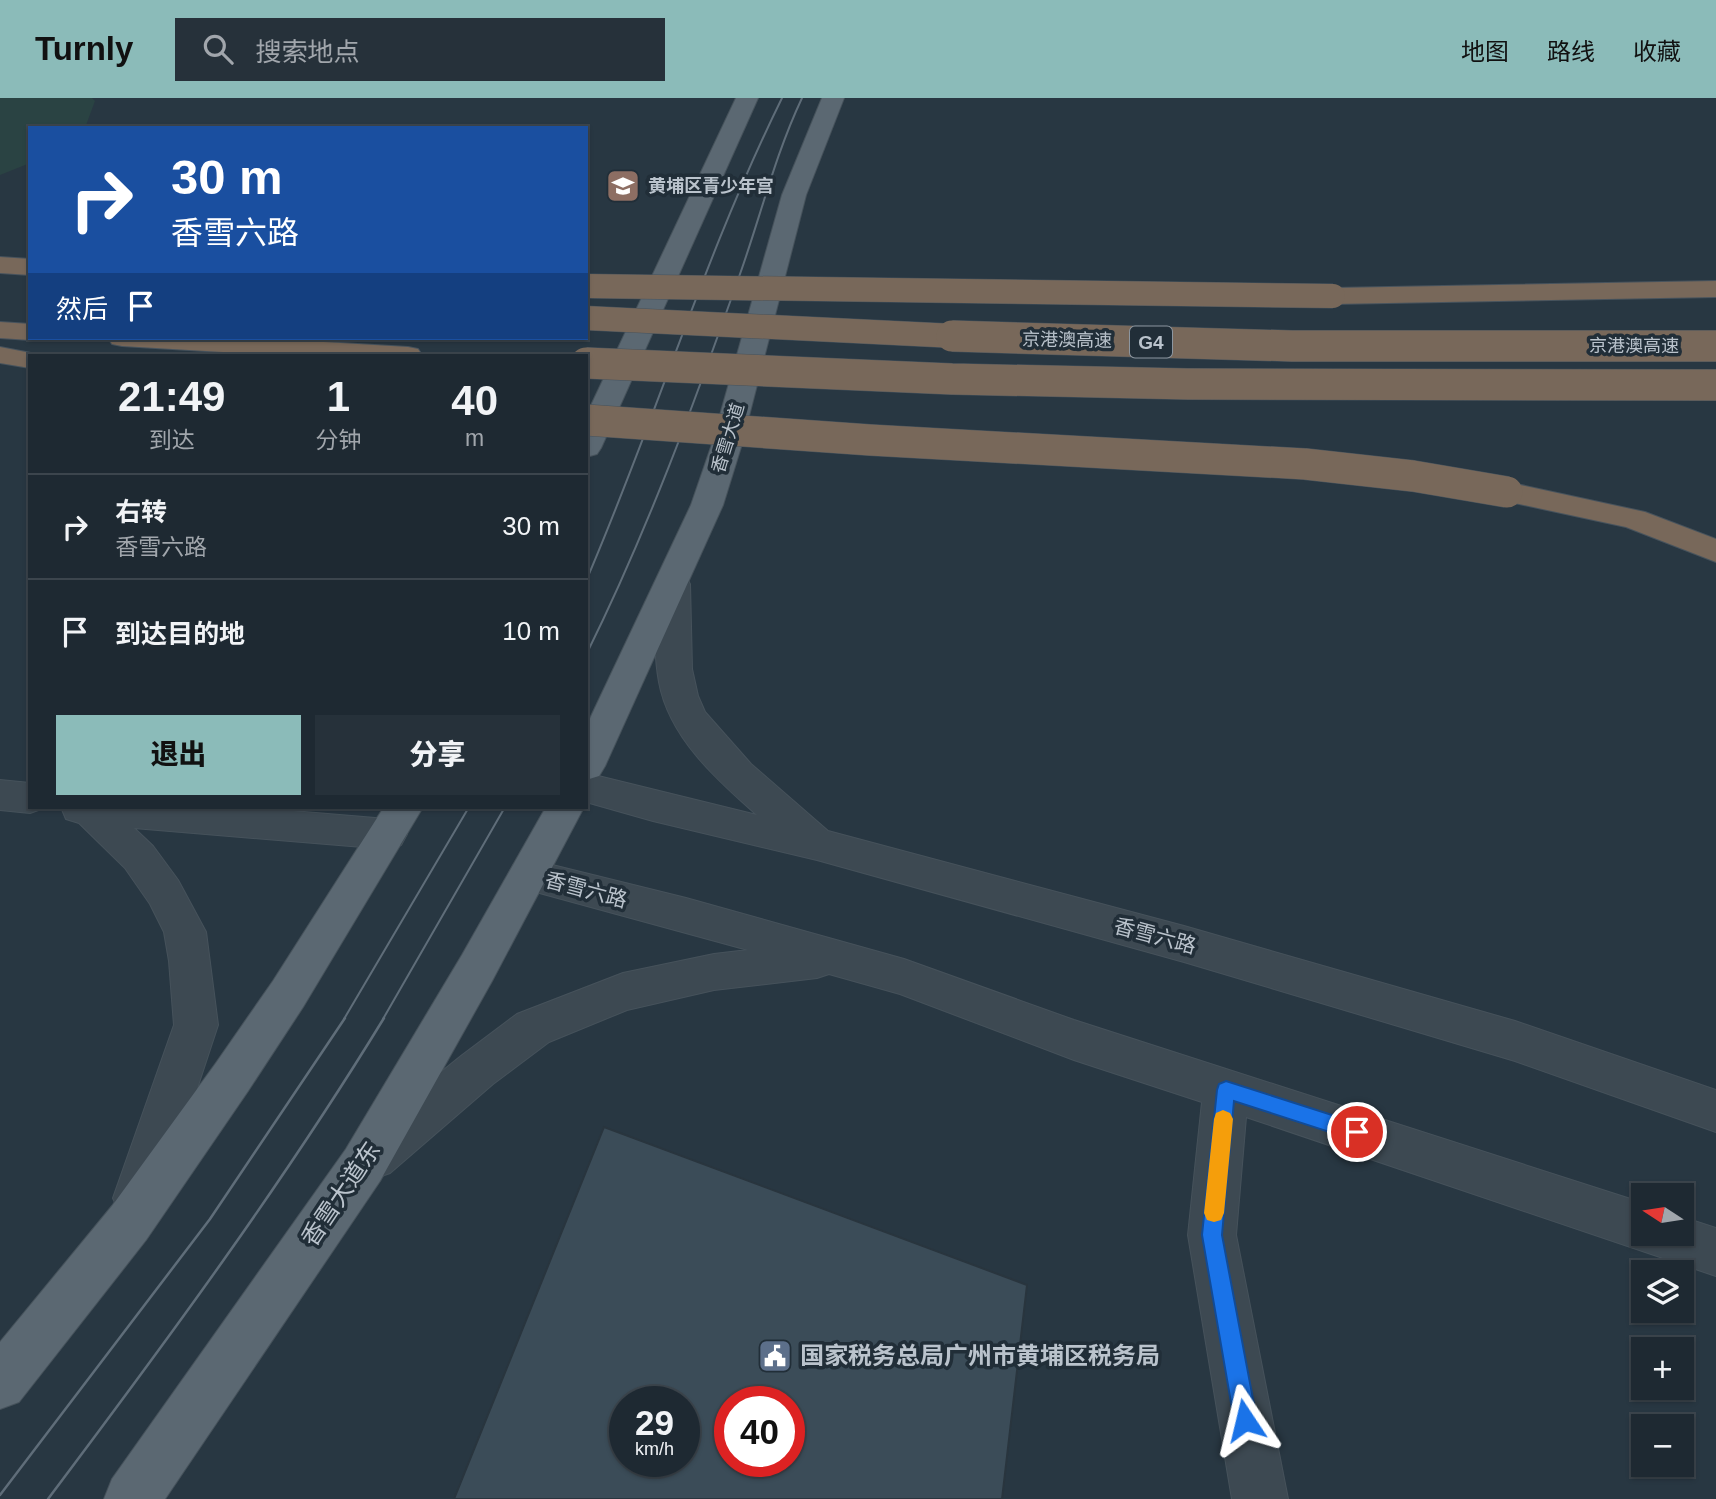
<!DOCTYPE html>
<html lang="zh">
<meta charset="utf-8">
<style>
body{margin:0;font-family:Arial,"Noto Sans SC",sans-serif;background:#26313a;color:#f1f3f6;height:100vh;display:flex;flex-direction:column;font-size:26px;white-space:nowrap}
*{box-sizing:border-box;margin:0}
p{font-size:23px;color:#a1a6ac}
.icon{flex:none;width:38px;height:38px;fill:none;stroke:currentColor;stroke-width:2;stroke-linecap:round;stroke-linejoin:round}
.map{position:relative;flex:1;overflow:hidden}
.side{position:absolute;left:28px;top:256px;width:560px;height:455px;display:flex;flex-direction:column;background:#1e2932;border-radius:0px;box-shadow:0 2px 5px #0004,0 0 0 2px #3c454d}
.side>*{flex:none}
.banner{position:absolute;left:28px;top:28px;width:560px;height:214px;border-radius:0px;box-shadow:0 2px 5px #0004,0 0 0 2px #3c454d;background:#1a4fa0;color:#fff;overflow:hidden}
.needle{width:46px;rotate:282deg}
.fabs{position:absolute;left:1631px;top:1085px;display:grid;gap:14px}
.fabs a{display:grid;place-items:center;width:63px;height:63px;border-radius:0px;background:#1e2932;box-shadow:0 2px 5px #0004,0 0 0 2px #3c454d;font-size:35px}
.speed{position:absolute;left:609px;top:1288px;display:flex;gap:14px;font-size:35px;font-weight:700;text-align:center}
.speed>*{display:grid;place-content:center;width:91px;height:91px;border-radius:50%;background:#1e2932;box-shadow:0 2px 5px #0004,0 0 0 2px #3c454d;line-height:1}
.speed small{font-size:18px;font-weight:400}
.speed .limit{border:10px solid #d22;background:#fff;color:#111}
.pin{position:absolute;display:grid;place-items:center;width:60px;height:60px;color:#fff;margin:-30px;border:4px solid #fff;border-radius:50%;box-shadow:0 2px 7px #0007}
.me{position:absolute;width:77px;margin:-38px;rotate:350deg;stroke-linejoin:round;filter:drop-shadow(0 0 5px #0008)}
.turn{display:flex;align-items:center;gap:24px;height:147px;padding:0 28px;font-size:32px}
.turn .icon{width:91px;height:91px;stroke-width:2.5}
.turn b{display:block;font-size:49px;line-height:60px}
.then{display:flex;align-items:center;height:66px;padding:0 28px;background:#0003;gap:14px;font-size:26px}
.eta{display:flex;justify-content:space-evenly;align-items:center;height:119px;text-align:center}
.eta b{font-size:42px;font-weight:800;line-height:49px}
.action{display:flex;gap:14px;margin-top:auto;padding:14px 28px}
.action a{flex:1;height:80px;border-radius:0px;background:#8bbbb9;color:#111;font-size:28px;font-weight:800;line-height:80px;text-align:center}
.action a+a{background:#26313a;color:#f1f3f6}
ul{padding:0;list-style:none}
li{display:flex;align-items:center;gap:21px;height:105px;padding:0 28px;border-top:2px solid #3c454d}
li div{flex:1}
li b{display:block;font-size:26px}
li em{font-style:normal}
header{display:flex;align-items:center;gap:42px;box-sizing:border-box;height:98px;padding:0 35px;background:#8bbbb9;color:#111}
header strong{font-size:33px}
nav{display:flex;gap:38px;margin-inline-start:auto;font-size:24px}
.search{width:490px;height:63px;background:#26313a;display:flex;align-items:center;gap:18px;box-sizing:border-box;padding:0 24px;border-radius:0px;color:#a1a6ac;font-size:26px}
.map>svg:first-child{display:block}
.green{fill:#2a4343}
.building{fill:#3b4c58;stroke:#29353e;stroke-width:2;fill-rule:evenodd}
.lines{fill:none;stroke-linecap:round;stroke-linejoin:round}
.minor-casing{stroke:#46525b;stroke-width:2}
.major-casing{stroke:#46525b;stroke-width:2}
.highway-casing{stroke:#47535d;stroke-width:2}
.minor{fill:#3d4952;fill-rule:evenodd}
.major{fill:#5b6872;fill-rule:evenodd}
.highway{fill:#78685a;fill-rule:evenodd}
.tram-far1{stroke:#5f6d79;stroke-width:2}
.tram{stroke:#5f6d79;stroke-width:2.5}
.highway-bridge-far1-casing{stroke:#47535d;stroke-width:25;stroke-linecap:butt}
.highway-bridge-casing{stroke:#47535d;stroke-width:32;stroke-linecap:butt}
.highway-bridge-far1{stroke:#78685a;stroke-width:24}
.highway-bridge{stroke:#78685a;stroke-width:31}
.route{fill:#1a73e8;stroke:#114b97;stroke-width:2}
.slow{fill:#f59e0b}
.labels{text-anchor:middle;stroke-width:7;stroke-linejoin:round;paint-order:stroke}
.far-poi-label{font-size:18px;font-weight:bold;fill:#bac3cc;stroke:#212e38;text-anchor:start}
.far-street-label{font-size:18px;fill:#bac3cc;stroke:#212e38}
.shield{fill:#212e38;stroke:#8c96a0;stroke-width:2}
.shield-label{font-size:19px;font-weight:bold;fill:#bac3cc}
.street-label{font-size:21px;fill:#bac3cc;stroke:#212e38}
.near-street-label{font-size:24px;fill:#bac3cc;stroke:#212e38}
.near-poi-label{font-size:24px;font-weight:bold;fill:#bac3cc;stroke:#212e38;text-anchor:start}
</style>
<header>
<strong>Turnly</strong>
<div class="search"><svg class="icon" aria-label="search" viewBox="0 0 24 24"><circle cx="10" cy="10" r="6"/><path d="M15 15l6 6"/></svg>搜索地点</div>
<nav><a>地图</a><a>路线</a><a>收藏</a></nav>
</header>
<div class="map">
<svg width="1716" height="1401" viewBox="0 0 1716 1401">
<rect width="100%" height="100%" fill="#283742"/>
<!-- green -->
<path class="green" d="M0,0H92L95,3L85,30H30V65L0,77Z"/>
<!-- building -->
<path class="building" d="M604,1029L1027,1187L1002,1401H454ZM625,1304H684V1363H625ZM730,1304H789V1363H730Z"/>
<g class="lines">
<defs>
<path id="minor" d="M673,475L685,478L690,486L692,571L698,598L705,614L751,666L828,733L1184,828L1515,923L1716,992V1034L1515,963L1184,864L817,762L653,723L586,704V675L757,717C716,681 669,639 659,584C653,552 656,518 656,486L661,478Z
M0,682L30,685V709L44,710L30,715L0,712Z
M61,709H244L387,721L401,725L407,736L401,747L387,751L134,730L153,748L178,782L206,834L218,927L161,1100L154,1116L137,1123L120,1116L113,1100L174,927L169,863L164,834L150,806L125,770L79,725L66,721Z
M528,761L686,800L904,861L1074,922L1643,1105V1136H1682V1119L1716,1130V1178L1246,1019L1236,1137L1288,1401H1232L1188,1137L1202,1004L1074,962L900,896L829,876L817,880L714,892L627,912L549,944L493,986L390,1075L373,1081L356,1075L349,1059L356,1043L461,958L517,916L623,875L714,856L748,852L514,788L508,777L514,766Z"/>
<path id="major" d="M736,0H758L601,350L597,356L586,359V318Z
M822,0H844L806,97L741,349L723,407L605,668L599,678L586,682V629L691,407L711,349L782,97Z
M384,709H423L303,909L248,993L146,1142L19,1304L0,1311V1244L112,1108L216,965L273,883Z
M546,709H584L492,883L380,1083L165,1401H104L112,1381L346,1051L462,857Z"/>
<path id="highway" d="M0,159L30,161V177L0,175Z
M1716,183V199L1333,206L1324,204L1320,198L1324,192L1333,190Z
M0,224L30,226V240H40L30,242L0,240Z
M108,240H257L408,249L418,251L422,257H272L122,248L112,246Z
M0,249L41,257H30V270L0,265Z
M1507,384L1645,414L1716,441V464L1626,429L1496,401L1491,394L1496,387Z"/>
</defs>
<!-- minor casing -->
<use href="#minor" class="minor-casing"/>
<!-- major casing -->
<use href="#major" class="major-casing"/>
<!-- highway casing -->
<use href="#highway" class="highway-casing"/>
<!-- minor -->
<use href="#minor" class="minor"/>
<!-- major -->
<use href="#major" class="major"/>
<!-- highway -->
<use href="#highway" class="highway"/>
<!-- tram-far1 -->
<path class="tram-far1" d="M586,483C655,323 705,156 782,0
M586,557C647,434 694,306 740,176C761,117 775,57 802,0
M344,921L469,709
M383,921L505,709"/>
<!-- tram -->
<path class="tram" d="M0,1397L210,1121L345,920
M48,1401C166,1244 282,1087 384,920"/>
<defs>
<path id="highway-bridge-far1" d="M586,188L1333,198
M586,220L996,240"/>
<path id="highway-bridge" d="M952,238L1292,248H1716
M586,265L952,281L1188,286L1716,287
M586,322L870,342L1305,366L1413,378L1507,394"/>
</defs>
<!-- highway-bridge-far1 casing -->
<use href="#highway-bridge-far1" class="highway-bridge-far1-casing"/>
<!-- highway-bridge casing -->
<use href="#highway-bridge" class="highway-bridge-casing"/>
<!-- highway-bridge-far1 -->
<use href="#highway-bridge-far1" class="highway-bridge-far1"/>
<!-- highway-bridge -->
<use href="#highway-bridge" class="highway-bridge"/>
</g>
<!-- route -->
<path class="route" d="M1226,983L1357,1025L1364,1027L1367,1034L1364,1040L1357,1043L1234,1003L1222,1137L1257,1322L1253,1330L1245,1333L1238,1330L1234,1322L1202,1137L1217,992L1219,986Z"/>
<!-- slow -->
<path class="slow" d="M1223,1012L1230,1015L1233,1021L1224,1115L1221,1122L1214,1124L1207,1122L1204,1115L1214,1021L1216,1015Z"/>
<!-- icons -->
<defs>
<symbol id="school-square" viewBox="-11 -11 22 22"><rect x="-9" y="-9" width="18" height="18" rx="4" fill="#8d6e63" stroke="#212e38"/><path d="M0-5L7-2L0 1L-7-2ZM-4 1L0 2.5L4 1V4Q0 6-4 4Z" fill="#fff"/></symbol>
<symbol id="civic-square" viewBox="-11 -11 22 22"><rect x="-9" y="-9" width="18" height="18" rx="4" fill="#5c6f8a" stroke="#212e38"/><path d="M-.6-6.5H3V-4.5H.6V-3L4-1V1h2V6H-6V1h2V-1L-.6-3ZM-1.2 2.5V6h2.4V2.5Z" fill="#fff"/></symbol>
</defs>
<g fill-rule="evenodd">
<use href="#school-square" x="604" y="69" width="38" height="38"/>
<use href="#civic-square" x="756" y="1239" width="38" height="38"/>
</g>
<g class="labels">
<!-- far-poi labels -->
<g class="far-poi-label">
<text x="648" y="94">黄埔区青少年宫</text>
</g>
<!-- far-street labels -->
<g class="far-street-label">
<text transform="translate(1067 242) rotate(1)" y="6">京港澳高速</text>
<text x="1634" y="254">京港澳高速</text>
<text transform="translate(728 340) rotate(-73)" y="6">香雪大道</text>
</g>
<!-- shield labels -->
<rect class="shield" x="1130" y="228.5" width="42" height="31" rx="5"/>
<g class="shield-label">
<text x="1151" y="251">G4</text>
</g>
<!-- street labels -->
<g class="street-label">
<text transform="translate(586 792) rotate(15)" y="7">香雪六路</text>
<text transform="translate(1155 838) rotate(15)" y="7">香雪六路</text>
</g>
<!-- near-street labels -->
<g class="near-street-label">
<text transform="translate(341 1096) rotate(-56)" y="8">香雪大道东</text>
</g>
<!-- near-poi labels -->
<g class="near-poi-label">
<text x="800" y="1266">国家税务总局广州市黄埔区税务局</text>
</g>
</g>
</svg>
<div class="fabs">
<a><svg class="needle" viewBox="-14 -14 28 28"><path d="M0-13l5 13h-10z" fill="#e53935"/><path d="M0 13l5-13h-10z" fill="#a1a6ac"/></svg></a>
<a><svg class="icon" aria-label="layers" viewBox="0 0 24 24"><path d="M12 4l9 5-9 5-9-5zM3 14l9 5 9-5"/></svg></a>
<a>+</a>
<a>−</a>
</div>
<div class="speed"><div>29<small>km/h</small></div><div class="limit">40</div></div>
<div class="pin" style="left:1357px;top:1034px;background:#d93025"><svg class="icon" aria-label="arrive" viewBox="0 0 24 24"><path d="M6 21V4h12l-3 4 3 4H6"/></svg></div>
<svg class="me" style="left:1245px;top:1322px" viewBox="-20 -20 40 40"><path d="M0-17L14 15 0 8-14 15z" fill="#1a73e8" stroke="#fff" stroke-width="4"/></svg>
<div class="banner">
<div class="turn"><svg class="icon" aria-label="right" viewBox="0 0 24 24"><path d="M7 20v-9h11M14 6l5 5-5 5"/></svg><div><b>30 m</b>香雪六路</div></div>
<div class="then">然后<svg class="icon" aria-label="arrive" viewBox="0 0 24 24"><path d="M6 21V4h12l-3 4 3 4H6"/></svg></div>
</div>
<section class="side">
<div class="eta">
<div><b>21:49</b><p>到达</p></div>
<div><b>1</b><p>分钟</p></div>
<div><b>40</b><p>m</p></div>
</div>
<ul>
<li><svg class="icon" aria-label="right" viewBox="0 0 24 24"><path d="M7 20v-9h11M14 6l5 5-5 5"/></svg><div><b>右转</b><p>香雪六路</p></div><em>30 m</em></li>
<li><svg class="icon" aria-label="arrive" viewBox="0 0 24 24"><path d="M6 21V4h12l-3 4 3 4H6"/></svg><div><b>到达目的地</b></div><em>10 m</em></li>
</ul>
<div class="action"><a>退出</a><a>分享</a></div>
</section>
</div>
